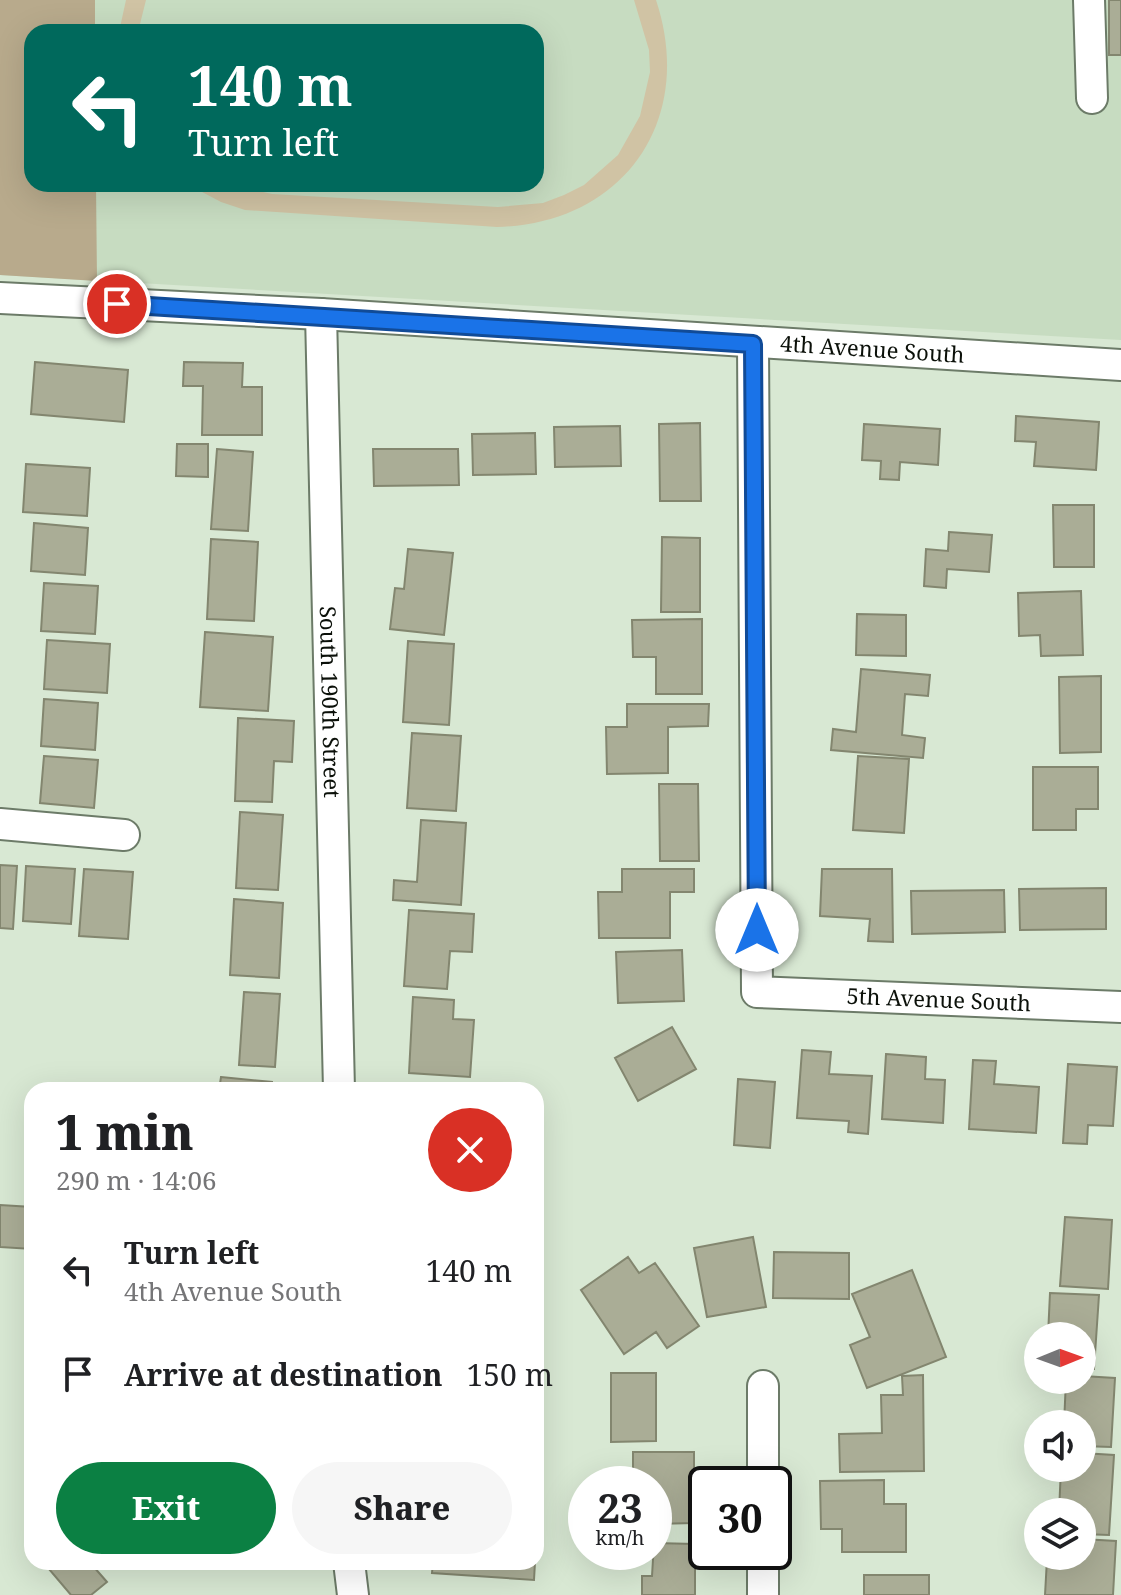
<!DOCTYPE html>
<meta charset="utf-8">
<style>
body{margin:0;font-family:"Noto Serif",serif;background:#f6f6f6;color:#202124;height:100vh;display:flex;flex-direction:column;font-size:30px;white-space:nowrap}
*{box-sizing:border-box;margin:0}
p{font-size:26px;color:#757577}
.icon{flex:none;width:44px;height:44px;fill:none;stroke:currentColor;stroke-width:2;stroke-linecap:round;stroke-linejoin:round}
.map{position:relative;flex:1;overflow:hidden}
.panel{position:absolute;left:24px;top:1082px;width:520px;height:488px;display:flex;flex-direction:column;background:#fff;border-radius:24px;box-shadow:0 8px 32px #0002}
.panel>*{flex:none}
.hud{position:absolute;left:24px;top:24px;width:520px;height:168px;border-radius:24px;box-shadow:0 8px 32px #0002;background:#00695c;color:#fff;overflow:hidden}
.needle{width:52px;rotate:89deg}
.fabs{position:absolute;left:1024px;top:1322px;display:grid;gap:16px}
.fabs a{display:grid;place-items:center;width:72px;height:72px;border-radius:50%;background:#fff;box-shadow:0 8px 32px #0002;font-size:40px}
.speed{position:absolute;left:568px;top:1466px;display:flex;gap:16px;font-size:40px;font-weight:700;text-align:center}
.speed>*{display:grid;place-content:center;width:104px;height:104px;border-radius:50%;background:#fff;box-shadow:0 8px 32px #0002;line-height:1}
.speed small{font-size:20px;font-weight:400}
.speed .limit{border:4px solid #111;border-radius:12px;background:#fff;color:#111}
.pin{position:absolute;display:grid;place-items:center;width:68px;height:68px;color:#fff;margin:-34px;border:4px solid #fff;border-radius:50%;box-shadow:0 2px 8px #0007}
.me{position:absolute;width:88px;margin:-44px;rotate:0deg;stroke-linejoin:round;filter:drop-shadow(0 0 6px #0008)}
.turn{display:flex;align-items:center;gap:28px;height:168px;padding:0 32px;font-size:36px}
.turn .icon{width:104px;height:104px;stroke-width:2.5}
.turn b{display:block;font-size:56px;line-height:68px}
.round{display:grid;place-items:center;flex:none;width:84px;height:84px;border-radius:42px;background:#f6f6f6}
.overview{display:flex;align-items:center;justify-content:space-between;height:136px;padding:0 32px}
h1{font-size:48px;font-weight:800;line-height:60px}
.button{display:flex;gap:16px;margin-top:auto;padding:16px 32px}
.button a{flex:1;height:92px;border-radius:48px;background:#0b8043;color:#fff;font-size:32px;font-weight:800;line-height:92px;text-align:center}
.button a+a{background:#f6f6f6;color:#202124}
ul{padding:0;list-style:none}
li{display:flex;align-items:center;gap:24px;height:104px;padding:0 32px}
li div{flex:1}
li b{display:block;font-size:30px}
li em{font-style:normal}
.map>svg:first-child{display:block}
.built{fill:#c7dcc1;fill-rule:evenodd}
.green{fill:#d0c3a4}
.forest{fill:#b8aa8c}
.building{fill:#aaad96;stroke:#83866f;stroke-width:2}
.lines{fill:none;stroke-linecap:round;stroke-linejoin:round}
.minor-casing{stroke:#6c7b68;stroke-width:34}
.minor{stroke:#fff;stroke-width:30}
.route-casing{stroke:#114b97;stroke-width:20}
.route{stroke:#1a73e8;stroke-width:14}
.labels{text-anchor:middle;stroke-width:8;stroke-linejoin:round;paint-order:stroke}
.street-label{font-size:22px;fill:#0b1009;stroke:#d8e8d3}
</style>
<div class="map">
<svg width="1121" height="1595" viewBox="0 0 1121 1595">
<rect width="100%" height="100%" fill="#d8e8d3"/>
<!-- built -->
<path class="built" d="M0,0H1121V340L0,275ZM32,32H536V184H32Z"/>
<!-- green -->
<path class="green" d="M126,0H146L138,32H119Z
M634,0H656C696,120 624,224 497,227L245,210L221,202L187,184H228L272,194L498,207L543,203L564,195L584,185L618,155L640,116L650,72L649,50Z"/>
<!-- forest -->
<path class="forest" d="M0,0H95V32H32V184H96L97,281L0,275Z"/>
<!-- building -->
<path class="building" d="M1109,0H1121V55H1109Z
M35,362L128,370L124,422L31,414Z
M184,362L243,363L242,387H262V435H202L203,386H183Z
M1016,416L1099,422L1096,470L1034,466L1036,442L1015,441Z
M700,423L701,501H660L659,424Z
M864,424L940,429L938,465L900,462L899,480L880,479L881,461L862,460Z
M620,426L621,466L555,467L554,427Z
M535,433L536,474L473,475L472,434Z
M177,444H208V477L176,476Z
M217,449L253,452L248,531L211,529Z
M373,449H458L459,485L374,486Z
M26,464L90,468L87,516L23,512Z
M1053,505H1094V567H1054Z
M34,523L88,528L85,575L31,571Z
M949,532L992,535L989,572L947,569L946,588L924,586L926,549L948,551Z
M662,537L700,538V612H661Z
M211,539L258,542L254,621L207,619Z
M408,549L453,553L444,635L390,629L395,588L404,589Z
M44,583L98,586L95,634L41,631Z
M1081,591L1083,655L1041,656L1040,635L1019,636L1018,593Z
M857,614L906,615V656L856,655Z
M702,619V694H656V657H633L632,620Z
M205,632L273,637L268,711L200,707Z
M47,640L110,644L107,693L44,689Z
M408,641L454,644L449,725L403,722Z
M861,669L930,675L928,696L905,694L902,735L925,738L923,758L831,750L833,729L856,732Z
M1101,676V752L1060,753L1059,677Z
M44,699L98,703L95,750L41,746Z
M627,704H709L708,726L668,727V773L607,774L606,727H627Z
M238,718L294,721L292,762L274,761L272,802L235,801Z
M412,733L461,736L456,811L407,808Z
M44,756L98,760L94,808L40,803Z
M858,756L909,759L904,833L853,830Z
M1033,767H1098V809H1076V830H1033Z
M659,784H698L699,861H660Z
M240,812L283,815L278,890L236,888Z
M421,820L466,823L461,905L393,900L394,880L417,882Z
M0,865L17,866L13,929L0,928Z
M26,866L75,869L71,924L23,921Z
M84,869L133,872L128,939L79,936Z
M622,869H694V892H670V938H599L598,892H622Z
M822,869H892L893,942L868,941L870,919L820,916Z
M1106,888V929L1020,930L1019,889Z
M1004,890L1005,932L912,934L911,891Z
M234,899L283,903L279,978L230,975Z
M409,910L474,914L472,952L450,951L447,989L404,986Z
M682,950L684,1001L618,1003L616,952Z
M244,992L280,994L275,1067L239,1065Z
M413,997L454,1000L453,1019L474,1020L470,1077L409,1073Z
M672,1027L696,1069L638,1101L615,1058Z
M802,1050L831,1052L829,1074L872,1076L868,1134L848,1132L849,1121L797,1118Z
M886,1054L926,1057L925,1079L945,1080L943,1123L882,1119Z
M973,1060L996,1061L994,1084L1039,1087L1036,1133L969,1129Z
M1068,1064L1117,1067L1113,1126L1088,1125L1087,1144L1063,1143Z
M221,1077L272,1082V1090H219Z
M738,1079L775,1082L770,1148L734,1145Z
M0,1205L32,1207V1249L0,1247Z
M1065,1217L1112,1220L1108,1289L1060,1286Z
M753,1237L766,1307L707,1317L694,1248Z
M774,1252L849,1253V1299L773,1298Z
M628,1257L639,1273L655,1263L699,1326L667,1348L656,1332L624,1354L581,1290Z
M912,1270L946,1357L867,1388L850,1345L870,1337L852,1294Z
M1050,1293L1099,1295L1094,1369L1082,1368V1336H1048Z
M611,1373H656V1441L611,1442Z
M923,1375L924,1471L840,1472L839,1434L882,1433L881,1395H903L902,1376Z
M1082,1376L1115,1378L1111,1447L1082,1446V1424H1064L1066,1380H1082Z
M633,1452H694V1523L654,1524V1484H633Z
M1082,1453L1114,1455L1109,1535L1082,1534V1512H1059L1061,1468H1082Z
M884,1480V1504H906V1552H842V1529H821L820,1481Z
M1082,1539L1116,1541L1113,1595H1045L1047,1559L1069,1560L1070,1556H1082Z
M654,1543L695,1544V1595H642V1576H652Z
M43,1562H97L93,1566L107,1582L91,1595H71Z
M433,1562H535L534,1580L432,1573Z
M864,1575H929V1595H864Z"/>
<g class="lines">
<defs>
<g id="minor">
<path d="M1089,0L1092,98"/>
<path id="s1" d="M0,298L321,314L1121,365"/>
<path id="s2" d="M321,314L339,1090"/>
<path id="s3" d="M753,344L757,992L1121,1007"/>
<path d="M0,824L124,835"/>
<path d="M763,1484V1386"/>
<path d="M349,1562L353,1595"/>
<path d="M763,1595V1552"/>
</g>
</defs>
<!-- minor casing -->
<use href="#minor" class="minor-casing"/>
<!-- minor -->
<use href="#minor" class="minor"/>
</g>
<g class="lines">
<defs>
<path id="route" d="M117,304L753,344L757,930"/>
</defs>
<!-- route casing -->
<use href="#route" class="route-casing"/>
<!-- route -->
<use href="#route" class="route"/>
</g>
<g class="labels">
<!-- street labels -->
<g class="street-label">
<text dy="8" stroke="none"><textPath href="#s1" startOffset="874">4th Avenue South</textPath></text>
<text dy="8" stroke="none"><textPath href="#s2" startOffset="388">South 190th Street</textPath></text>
<text dy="8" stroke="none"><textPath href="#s3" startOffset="830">5th Avenue South</textPath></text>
</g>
</g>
</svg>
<div class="fabs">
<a><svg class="needle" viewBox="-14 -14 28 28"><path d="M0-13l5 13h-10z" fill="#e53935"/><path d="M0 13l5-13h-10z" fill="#757577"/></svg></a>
<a><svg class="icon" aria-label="sound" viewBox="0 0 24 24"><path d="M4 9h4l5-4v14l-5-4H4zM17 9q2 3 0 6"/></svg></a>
<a><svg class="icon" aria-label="layers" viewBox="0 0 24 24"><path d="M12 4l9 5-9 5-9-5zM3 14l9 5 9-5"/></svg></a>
</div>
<div class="speed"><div>23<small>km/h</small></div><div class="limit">30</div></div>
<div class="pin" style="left:117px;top:304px;background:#d93025"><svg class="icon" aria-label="arrive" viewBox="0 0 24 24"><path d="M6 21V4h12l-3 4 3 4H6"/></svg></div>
<svg class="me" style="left:757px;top:930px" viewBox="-20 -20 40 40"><circle r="19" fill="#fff"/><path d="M0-13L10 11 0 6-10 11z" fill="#1a73e8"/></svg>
<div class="hud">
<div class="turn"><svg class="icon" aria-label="left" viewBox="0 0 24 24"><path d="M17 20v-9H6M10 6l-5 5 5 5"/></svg><div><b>140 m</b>Turn left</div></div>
</div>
<section class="panel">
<div class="overview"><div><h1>1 min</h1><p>290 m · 14:06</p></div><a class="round" style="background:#d93025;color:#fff"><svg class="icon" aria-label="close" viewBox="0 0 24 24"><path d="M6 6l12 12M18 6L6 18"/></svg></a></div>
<ul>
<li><svg class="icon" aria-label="left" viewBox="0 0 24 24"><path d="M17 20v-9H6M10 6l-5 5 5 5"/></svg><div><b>Turn left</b><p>4th Avenue South</p></div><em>140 m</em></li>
<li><svg class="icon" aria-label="arrive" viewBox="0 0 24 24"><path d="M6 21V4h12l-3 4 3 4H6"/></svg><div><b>Arrive at destination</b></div><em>150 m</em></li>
</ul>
<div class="button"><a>Exit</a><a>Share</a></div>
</section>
</div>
